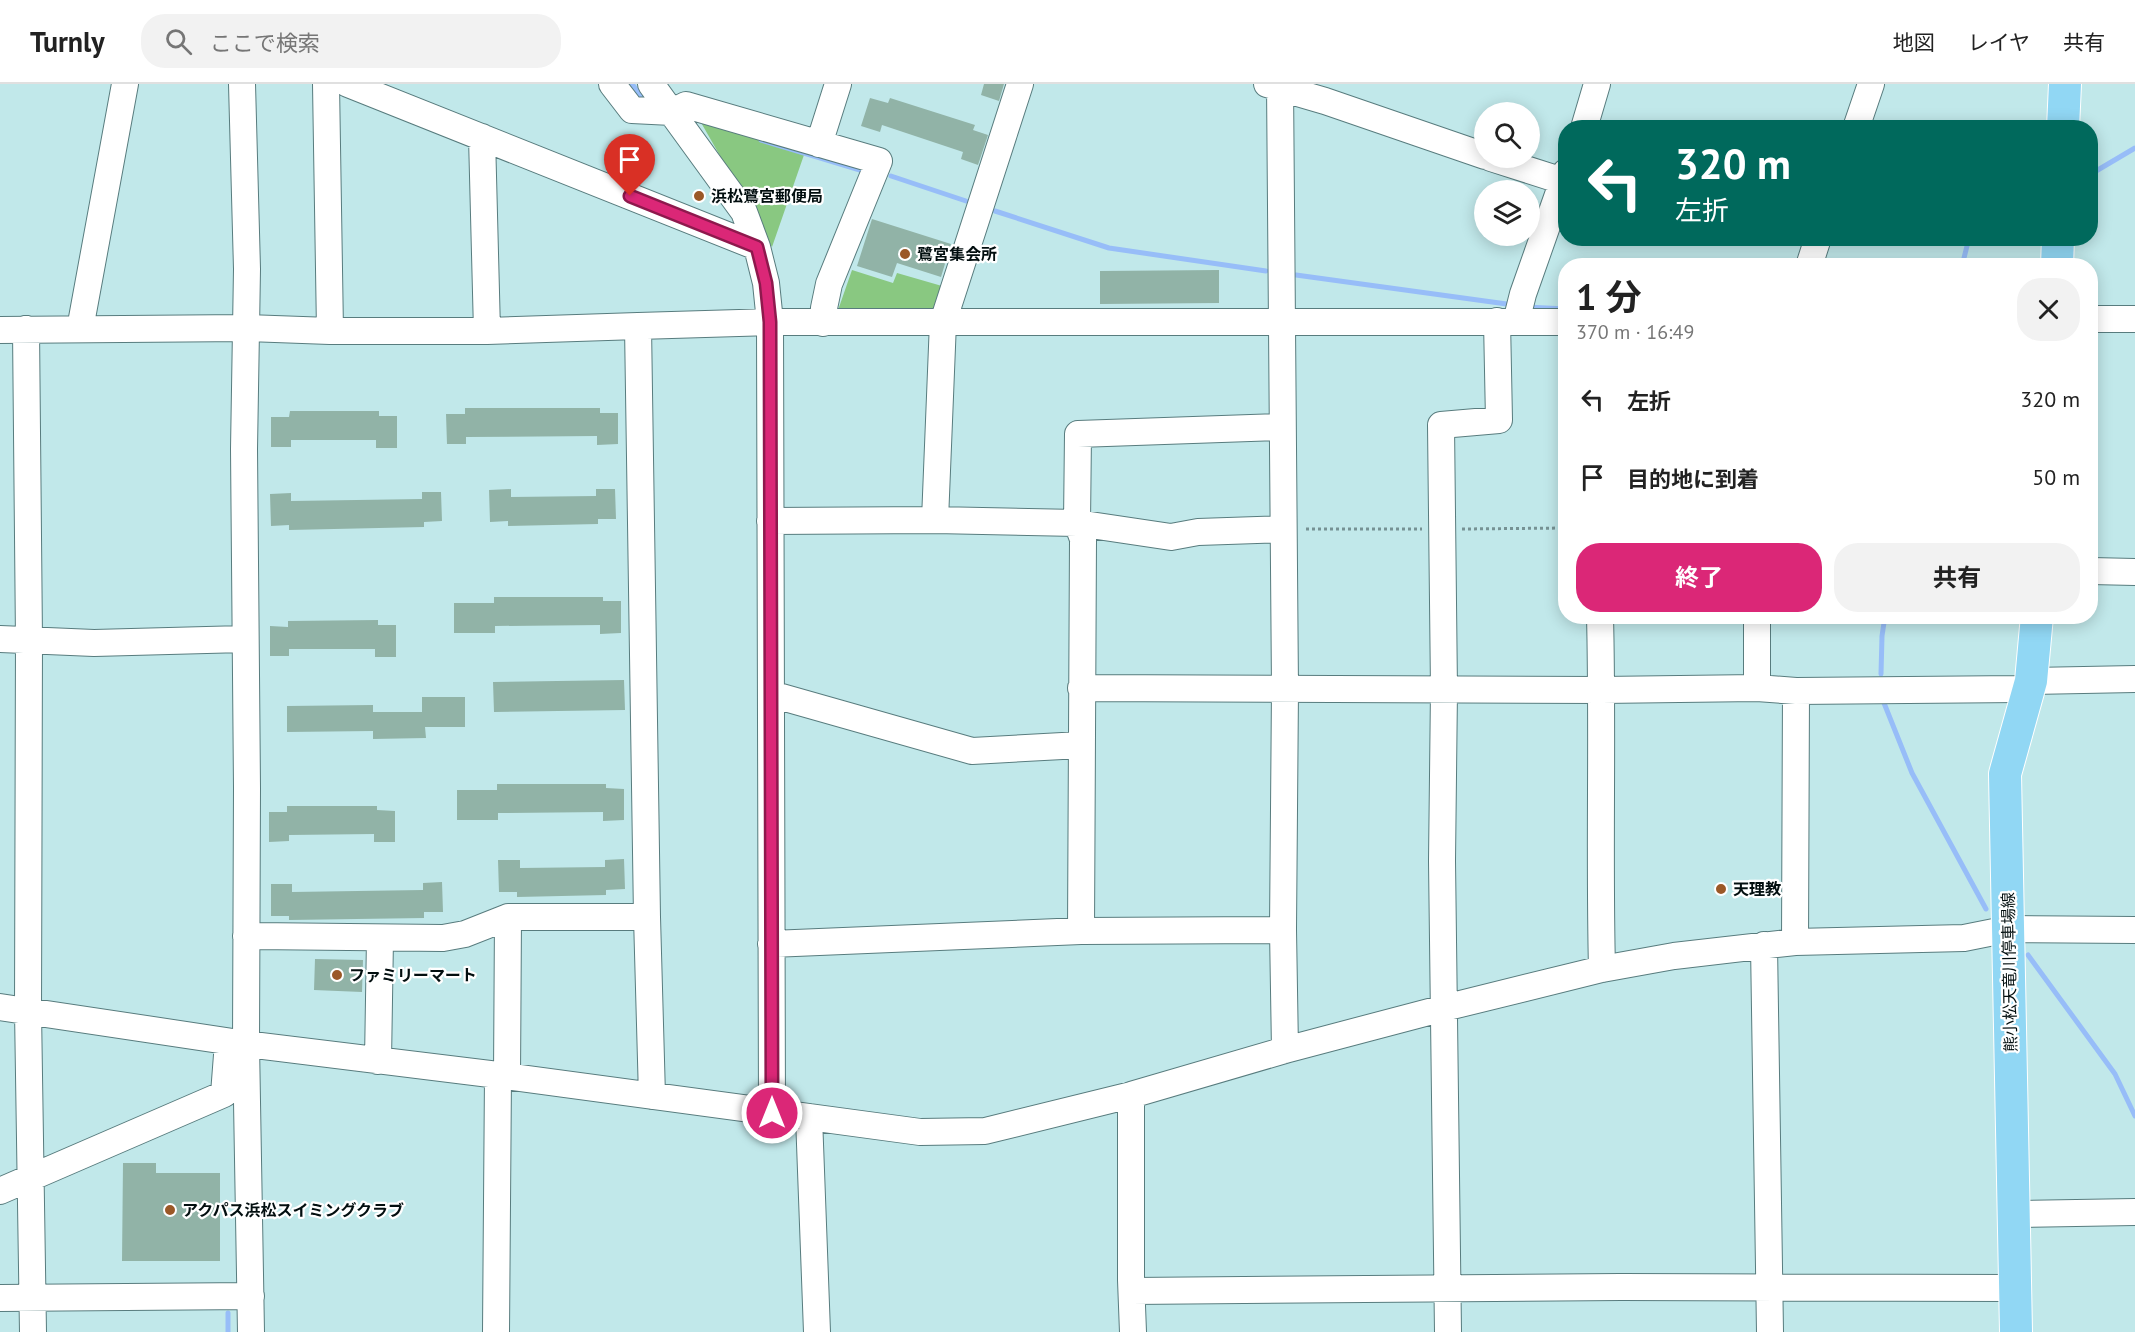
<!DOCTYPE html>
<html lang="ja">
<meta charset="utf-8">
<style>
body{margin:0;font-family:"PT Sans","Noto Sans JP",sans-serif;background:#f2f2f2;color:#222;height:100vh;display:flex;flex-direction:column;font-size:22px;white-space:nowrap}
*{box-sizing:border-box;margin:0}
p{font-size:20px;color:#767676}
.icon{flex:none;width:33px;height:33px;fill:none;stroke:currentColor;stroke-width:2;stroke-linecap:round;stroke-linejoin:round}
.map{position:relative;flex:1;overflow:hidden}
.panel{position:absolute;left:1558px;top:174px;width:540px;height:366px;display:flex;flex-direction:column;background:#fff;border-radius:24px;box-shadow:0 3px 15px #0003}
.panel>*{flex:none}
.banner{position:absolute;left:1558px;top:36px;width:540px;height:126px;border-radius:24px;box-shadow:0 3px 15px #0003;background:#00695c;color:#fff;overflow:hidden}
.fabs{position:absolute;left:1474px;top:18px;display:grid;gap:12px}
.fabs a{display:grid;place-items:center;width:66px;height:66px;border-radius:50%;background:#fff;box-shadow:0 3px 15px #0003;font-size:30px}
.pin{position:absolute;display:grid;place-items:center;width:51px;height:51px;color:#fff;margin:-62px -26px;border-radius:50% 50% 50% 0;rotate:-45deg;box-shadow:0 0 6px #0007}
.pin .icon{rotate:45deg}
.me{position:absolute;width:66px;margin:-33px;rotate:0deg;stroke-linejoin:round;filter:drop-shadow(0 0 4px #0008)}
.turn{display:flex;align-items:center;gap:21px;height:126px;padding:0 18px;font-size:27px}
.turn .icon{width:78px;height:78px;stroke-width:2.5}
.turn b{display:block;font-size:42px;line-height:51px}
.round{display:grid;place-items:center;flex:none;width:63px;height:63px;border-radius:24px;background:#f2f2f2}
.summary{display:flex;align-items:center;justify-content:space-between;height:102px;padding:0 18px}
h1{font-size:36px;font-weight:700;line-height:45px}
.button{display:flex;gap:12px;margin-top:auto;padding:12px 18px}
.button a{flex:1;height:69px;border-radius:24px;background:#db2777;color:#fff;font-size:24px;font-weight:700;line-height:69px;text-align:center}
.button a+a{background:#f2f2f2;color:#222}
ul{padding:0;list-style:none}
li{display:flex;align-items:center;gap:18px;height:78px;padding:0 18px}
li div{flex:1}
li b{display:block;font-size:22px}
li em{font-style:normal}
header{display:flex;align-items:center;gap:36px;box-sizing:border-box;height:84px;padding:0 30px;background:#fff;border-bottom:2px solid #e0e0e0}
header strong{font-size:28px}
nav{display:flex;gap:33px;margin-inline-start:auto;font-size:21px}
.search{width:420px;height:54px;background:#f2f2f2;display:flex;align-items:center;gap:15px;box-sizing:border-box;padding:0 21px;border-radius:24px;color:#767676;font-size:22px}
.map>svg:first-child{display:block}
.green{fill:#89c881}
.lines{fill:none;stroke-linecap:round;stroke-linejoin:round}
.stream{stroke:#97bdf8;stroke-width:5}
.building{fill:#91b3a7}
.minor-casing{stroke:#587c7e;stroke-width:28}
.major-casing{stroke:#fff;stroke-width:34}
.path{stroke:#769294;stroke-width:3;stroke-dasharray:3 3;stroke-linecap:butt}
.minor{stroke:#fff;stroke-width:26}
.major{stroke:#91d7f4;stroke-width:32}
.route-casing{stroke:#8e194d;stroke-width:15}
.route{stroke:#db2777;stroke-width:10}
.poi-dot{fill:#9b5827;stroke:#fff;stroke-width:2}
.labels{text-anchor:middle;stroke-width:4.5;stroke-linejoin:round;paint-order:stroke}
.poi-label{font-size:16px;font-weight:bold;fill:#020e0f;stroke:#fff;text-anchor:start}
.street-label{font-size:16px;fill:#020e0f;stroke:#fff}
</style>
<header>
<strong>Turnly</strong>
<div class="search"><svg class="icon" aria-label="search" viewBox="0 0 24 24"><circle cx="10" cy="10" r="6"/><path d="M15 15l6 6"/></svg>ここで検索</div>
<nav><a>地図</a><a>レイヤ</a><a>共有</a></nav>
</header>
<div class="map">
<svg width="2135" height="1248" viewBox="0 0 2135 1248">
<rect width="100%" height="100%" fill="#c1e8ea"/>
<!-- green -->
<path class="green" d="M699,35L805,68L772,163Z
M852,186L893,199L897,189L942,202L933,230L837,229Z"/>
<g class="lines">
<!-- stream -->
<path class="stream" d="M632,0L641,12L650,16
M761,56L860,86
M2091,90L2135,64
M891,92L966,117
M995,127L1109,164L1266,187
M1962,182L1969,154
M1296,191L1514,221
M1526,223L1566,225
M1881,590L1882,552L1885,532
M1882,614L1912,689L1986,825
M2028,871L2115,990L2135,1032
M228,1229V1248"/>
</g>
<!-- building -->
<path class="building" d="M984,0H1004L999,17L981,11Z
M870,14L888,19L890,14L975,41L973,46L988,51L978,81L961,75L963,68L882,41L880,48L861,42Z
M872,135L951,160L941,193L897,179L892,193L857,182Z
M1219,186V219L1100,220V187Z
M465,324H600V329H618V360L597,361V352L466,353V360H447L446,330H465Z
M290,327H379V332H397V364H376V356H291V363H271V333H289Z
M511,405V413L596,412V405H615L616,435H598V440L508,442V437L490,438L489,406Z
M422,408H441L442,437L424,438V443L289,446V441L271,442L270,410L291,409V417L422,415Z
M494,513H603V517H621V549L600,550V541L495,542V549H454V519H494Z
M378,536V541H396V573H375V565H289V572H270V542L288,543V537Z
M624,596L625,626L494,628L493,598Z
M422,613H465V643H425L426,654L373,655V647L287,648V622L373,621V628H422Z
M497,700H606V704L624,705V736L603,737V728L498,729V736H457V706H497Z
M287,722H377V726L395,727V758H374V750L289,751V757L269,758V728H287Z
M624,775L625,805L606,806V811L517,813V808H499L498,776H520V784L605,783V776Z
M442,798L443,828H424V834L289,836V832H271V800H292V808L423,806V799Z
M315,875L363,876L362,908L314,906Z
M123,1079H156V1089H220V1177H122Z"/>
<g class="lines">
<defs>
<path id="minor" d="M242,0L247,185L244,365L247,704L246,960L251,1248
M326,0L330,247
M348,0L757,163
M612,0L632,26L672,28L686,21L879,77L829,200L824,224L823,239
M651,0L744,128L757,163L766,199L770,238L772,1029
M1267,0L1325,17L1485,72
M1280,0L1285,605L1283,846L1285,966
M1584,44L1597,0
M1856,44L1871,0
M482,53L487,247
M819,60L838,0
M1491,74L1566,98
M1809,182L1818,154
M2091,235H2135
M1516,238L1523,210L1566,88
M638,242L770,238H1566
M26,245L29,556L28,927L33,1248
M80,245L125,0
M0,246L246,244L330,247H487L638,242L647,833L652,1012
M935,436L943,238L1020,0
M770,437L935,436L1077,439L1171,453L1198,448L1283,445
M2091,487L2135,488
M1600,532C1603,650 1599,767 1602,885
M1757,532V604
M0,555L94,559L244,555
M1081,604L1602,606L1757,604L1796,607L2019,605L2031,597L2135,595
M771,610L972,667L1081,661
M1081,847L1083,455L1077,439L1078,350L1282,343
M246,852L443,854L465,850L508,833H647
M1795,858L1796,607
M771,860L1081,847L1283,846
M1764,861L1770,1248
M0,923L246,960L498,991L920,1048L985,1047L1131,1011L1285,966L1444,924L1602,885L1674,872L1795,858L1964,854L2009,845L2135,846
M378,977L380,854
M507,993L508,833
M1131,1011V1196L1133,1248
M809,1033L817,1248
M0,1107L224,1010L228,958
M2015,1130L2135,1128
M1132,1207L1621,1203L2015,1204
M0,1214L251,1212
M496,1248L498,991
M1448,1248L1442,777L1444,606L1441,341L1499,336L1497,237"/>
<path id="major" d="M2063,44L2065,0
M2057,182L2058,154
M2016,1248L2005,690L2031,597L2037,532"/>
</defs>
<!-- minor casing -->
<use href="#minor" class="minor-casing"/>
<!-- major casing -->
<use href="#major" class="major-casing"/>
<!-- path -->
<path class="path" d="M1306,445H1422
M1462,445L1566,444"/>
<!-- minor -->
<use href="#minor" class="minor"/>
<!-- major -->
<use href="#major" class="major"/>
</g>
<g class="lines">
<defs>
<path id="route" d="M630,112L757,163L766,199L770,238L772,1029"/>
</defs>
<!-- route casing -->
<use href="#route" class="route-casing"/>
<!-- route -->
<use href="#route" class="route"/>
</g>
<!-- markers -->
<g class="poi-dot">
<circle cx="699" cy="112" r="6"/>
<circle cx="905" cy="170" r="6"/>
<circle cx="1721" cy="805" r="6"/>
<circle cx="337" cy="891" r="6"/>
<circle cx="170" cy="1126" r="6"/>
</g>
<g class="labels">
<!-- poi labels -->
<g class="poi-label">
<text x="711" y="118">浜松鷺宮郵便局</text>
<text x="917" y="176">鷺宮集会所</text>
<text x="1733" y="811">天理教</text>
<text x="349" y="897">ファミリーマート</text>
<text x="182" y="1132">アクパス浜松スイミングクラブ</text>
</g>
<!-- street labels -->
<g class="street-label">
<text transform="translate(2009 888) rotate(-91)" y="6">熊小松天竜川停車場線</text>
</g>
</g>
</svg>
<div class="fabs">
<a><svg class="icon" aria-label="search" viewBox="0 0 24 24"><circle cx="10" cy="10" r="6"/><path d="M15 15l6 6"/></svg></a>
<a><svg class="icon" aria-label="layers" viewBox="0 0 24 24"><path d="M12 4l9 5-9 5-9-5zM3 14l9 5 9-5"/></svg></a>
</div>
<div class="pin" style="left:630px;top:112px;background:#d93025"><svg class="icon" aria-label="arrive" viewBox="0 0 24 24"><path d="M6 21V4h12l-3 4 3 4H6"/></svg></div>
<svg class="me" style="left:772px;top:1029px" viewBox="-20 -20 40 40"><circle r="17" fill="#db2777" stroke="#fff" stroke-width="3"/><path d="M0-11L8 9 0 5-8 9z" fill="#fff"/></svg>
<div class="banner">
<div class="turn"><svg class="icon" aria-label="left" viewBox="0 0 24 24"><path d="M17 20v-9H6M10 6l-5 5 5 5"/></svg><div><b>320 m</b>左折</div></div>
</div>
<section class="panel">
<div class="summary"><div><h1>1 分</h1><p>370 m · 16:49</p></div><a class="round"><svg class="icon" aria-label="close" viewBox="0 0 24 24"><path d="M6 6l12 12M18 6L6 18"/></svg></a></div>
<ul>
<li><svg class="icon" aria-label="left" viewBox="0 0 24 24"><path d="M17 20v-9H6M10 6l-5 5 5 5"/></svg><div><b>左折</b></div><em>320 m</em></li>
<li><svg class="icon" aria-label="arrive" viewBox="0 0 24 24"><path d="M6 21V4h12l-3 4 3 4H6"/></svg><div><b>目的地に到着</b></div><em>50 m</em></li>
</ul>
<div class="button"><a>終了</a><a>共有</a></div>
</section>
</div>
